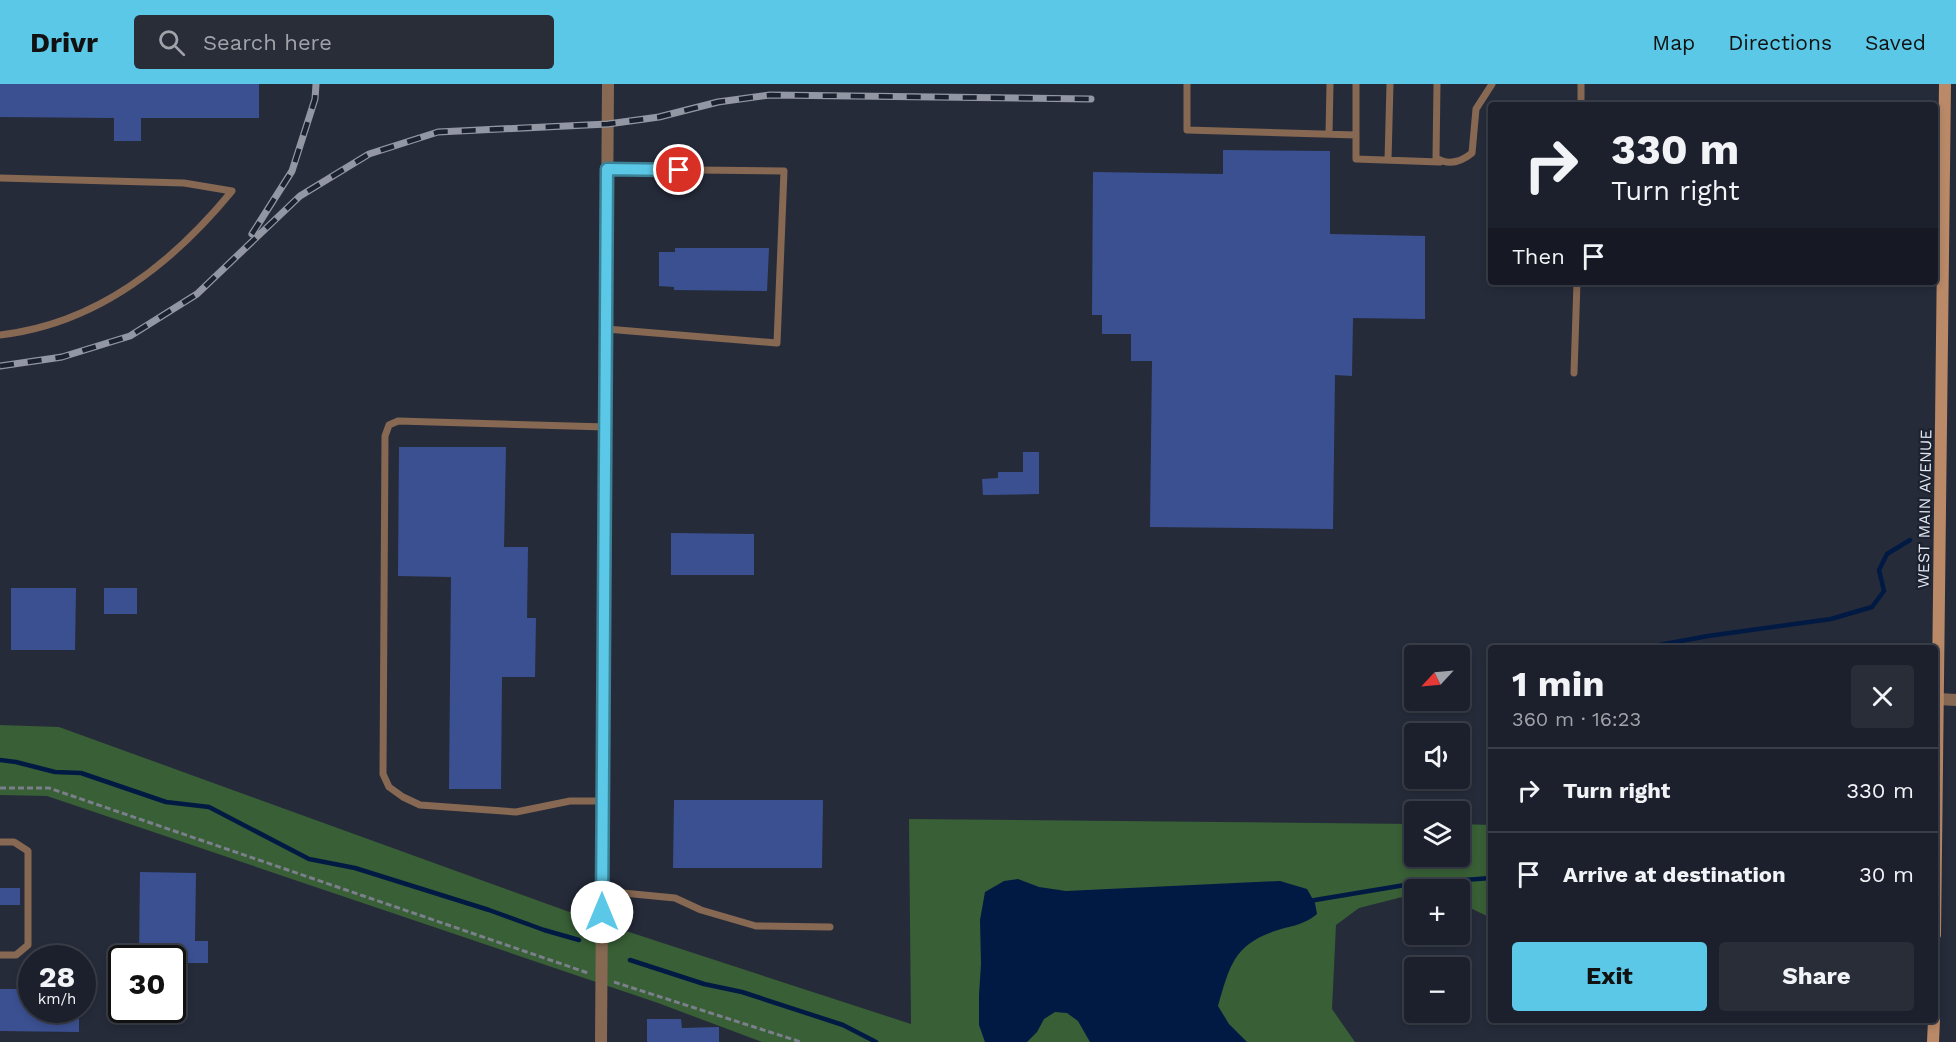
<!DOCTYPE html>
<meta charset="utf-8">
<style>
body{margin:0;font-family:"Work Sans",sans-serif;background:#292d38;color:#f1f3f6;height:100vh;display:flex;flex-direction:column;font-size:22px;white-space:nowrap}
*{box-sizing:border-box;margin:0}
p{font-size:20px;color:#a0a3a9}
.icon{flex:none;width:33px;height:33px;fill:none;stroke:currentColor;stroke-width:2;stroke-linecap:round;stroke-linejoin:round}
.map{position:relative;flex:1;overflow:hidden}
.panel{position:absolute;left:1488px;top:561px;width:450px;height:378px;display:flex;flex-direction:column;background:#1c202c;border-radius:6px;box-shadow:0 3px 9px #0003,0 0 0 2px #3a3e48}
.panel>*{flex:none}
.top-card{position:absolute;left:1488px;top:18px;width:450px;height:183px;border-radius:6px;box-shadow:0 3px 9px #0003,0 0 0 2px #3a3e48;background:#1c202c;color:#f1f3f6;overflow:hidden}
.needle{width:39px;rotate:244deg}
.tools{position:absolute;left:1404px;top:561px;display:grid;gap:12px}
.tools a{display:grid;place-items:center;width:66px;height:66px;border-radius:6px;background:#1c202c;box-shadow:0 3px 9px #0003,0 0 0 2px #3a3e48;font-size:30px}
.speed{position:absolute;left:18px;top:861px;display:flex;gap:12px;font-size:30px;font-weight:700;text-align:center}
.speed>*{display:grid;place-content:center;width:78px;height:78px;border-radius:50%;background:#1c202c;box-shadow:0 3px 9px #0003,0 0 0 2px #3a3e48;line-height:1}
.speed small{font-size:15px;font-weight:400}
.speed .limit{border:3px solid #111;border-radius:9px;background:#fff;color:#111}
.pin{position:absolute;display:grid;place-items:center;width:51px;height:51px;color:#fff;margin:-26px;border:3px solid #fff;border-radius:50%;box-shadow:0 2px 6px #0007}
.me{position:absolute;width:66px;margin:-33px;rotate:0deg;stroke-linejoin:round;filter:drop-shadow(0 0 4px #0008)}
.turn{display:flex;align-items:center;gap:21px;height:126px;padding:0 24px;font-size:27px}
.turn .icon{width:78px;height:78px;stroke-width:2.5}
.turn b{display:block;font-size:42px;line-height:51px}
.then{display:flex;align-items:center;height:57px;padding:0 24px;background:#0003;gap:12px;font-size:22px}
.round{display:grid;place-items:center;flex:none;width:63px;height:63px;border-radius:6px;background:#292d38}
.summary{display:flex;align-items:center;justify-content:space-between;height:102px;padding:0 24px}
h1{font-size:36px;font-weight:700;line-height:45px}
.primary-button{display:flex;gap:12px;margin-top:auto;padding:12px 24px}
.primary-button a{flex:1;height:69px;border-radius:6px;background:#5bc8e7;color:#111;font-size:24px;font-weight:700;line-height:69px;text-align:center}
.primary-button a+a{background:#292d38;color:#f1f3f6}
ul{padding:0;list-style:none}
li{display:flex;align-items:center;gap:18px;height:84px;padding:0 24px;border-top:2px solid #3a3e48}
li div{flex:1}
li b{display:block;font-size:22px}
li em{font-style:normal}
header{display:flex;align-items:center;gap:36px;box-sizing:border-box;height:84px;padding:0 30px;background:#5bc8e7;color:#111}
header strong{font-size:28px}
nav{display:flex;gap:33px;margin-inline-start:auto;font-size:21px}
.search{width:420px;height:54px;background:#292d38;display:flex;align-items:center;gap:15px;box-sizing:border-box;padding:0 21px;border-radius:6px;color:#a0a3a9;font-size:22px}
.map>svg:first-child{display:block}
.green{fill:#385f36}
.water{fill:#001a44}
.lines{fill:none;stroke-linecap:round;stroke-linejoin:round}
.stream{stroke:#001a44;stroke-width:4.5}
.building{fill:#3b5091}
.path{stroke:#7a7f8b;stroke-width:3;stroke-dasharray:6 3;stroke-linecap:butt}
.service{stroke:#866853;stroke-width:7}
.minor{stroke:#866853;stroke-width:12}
.secondary{stroke:#b98968;stroke-width:12}
.rail-casing{stroke:#9397a3;stroke-width:7}
.rail{stroke:#1c212f;stroke-width:4.5;stroke-dasharray:14;stroke-linecap:butt}
.route-casing{stroke:#3b8296;stroke-width:15}
.route{stroke:#5bc8e7;stroke-width:10}
.labels{text-anchor:middle;stroke-width:4.5;stroke-linejoin:round;paint-order:stroke}
.street-label{font-size:16px;fill:#e2e6ef;stroke:#1c212f}
</style>
<header>
<strong>Drivr</strong>
<div class="search"><svg class="icon" aria-label="search" viewBox="0 0 24 24"><circle cx="10" cy="10" r="6"/><path d="M15 15l6 6"/></svg>Search here</div>
<nav><a>Map</a><a>Directions</a><a>Saved</a></nav>
</header>
<div class="map">
<svg width="1956" height="958" viewBox="0 0 1956 958">
<rect width="100%" height="100%" fill="#262b3a"/>
<!-- green -->
<path class="green" d="M0,641L59,643L586,834L911,940L909,735L1414,740V772H1460V740L1491,741V834L1460,819V806H1414V810L1359,824L1336,841L1332,925L1355,958H762L658,919L47,712L0,711Z"/>
<!-- water -->
<path class="water" d="M1018,795L1039,803L1066,807L1280,797L1307,805L1315,819L1317,830C1303,841 1295,841 1278,846C1234,860 1230,881 1218,922L1229,940L1247,958H1090L1078,937L1067,929L1055,928L1044,935L1037,948L1027,958H985L979,941V911L981,880L980,836L985,808L1004,797Z"/>
<g class="lines">
<!-- stream -->
<path class="stream" d="M1643,564L1708,552L1831,535L1872,523L1884,507L1879,486L1887,470L1910,456
M0,676L16,678L55,688L81,689L166,718L209,723L309,775L355,784L489,826L544,846L579,856
M1309,817L1411,800L1491,794
M630,876L704,900L742,908L843,941L876,958"/>
</g>
<!-- building -->
<path class="building" d="M0,0H259V34H141V57H114V34L0,33Z
M1223,66L1330,67V150L1425,152V235L1353,234L1352,292L1335,291L1333,445L1150,443L1152,277H1131V250H1102V231H1092L1093,88L1223,90Z
M675,164H769L767,207L674,206V203L659,202V168H675Z
M399,363H506L504,463H528L527,534H536L535,593H502L501,705H449L451,493L398,492Z
M1023,368H1039V410L983,411L982,395L998,394V388H1023Z
M671,449L754,450V491H671Z
M11,504H76L75,566H11Z
M104,504H137V530H104Z
M674,716H823L822,784H673Z
M140,788L196,789L195,857H208V879H172V874H139Z
M0,804H20V821H0Z
M0,905H32V926H79V948L0,947Z
M647,935H681L682,944L719,943V958H647Z"/>
<g class="lines">
<!-- path -->
<path class="path" d="M0,704H49L588,889
M614,898L801,958"/>
<!-- service -->
<path class="service" d="M1187,0V46L1356,51
M1356,0V75L1440,78
M1437,0L1436,74C1449,82 1461,78 1472,69L1476,25L1492,0
M1581,21V0
M1329,50L1330,0
M1388,76L1390,0
M0,94L184,99L232,107C172,180 97,240 0,251
M606,245L777,259L784,87L607,85
M1574,289L1577,198
M603,717H570L516,728L420,721L403,713L389,703L383,690L385,352L389,341L398,337L606,343
M0,758H14L28,767V861L16,871H0
M602,807L675,814L701,826L756,842L830,843"/>
<!-- minor -->
<path class="minor" d="M1939,615L1956,616
M601,958L608,0"/>
<!-- secondary -->
<path class="secondary" d="M1935,851L1945,0
M1933,958L1934,936"/>
<defs>
<path id="rail" d="M252,150L292,87L315,15L316,0
M0,282L62,273L130,252L197,210L300,112L369,70L438,48L608,40L659,33L718,18L770,11L1091,15"/>
</defs>
<!-- rail casing -->
<use href="#rail" class="rail-casing"/>
<!-- rail -->
<use href="#rail" class="rail"/>
</g>
<g class="lines">
<defs>
<path id="route" d="M602,828L607,85L679,86"/>
</defs>
<!-- route casing -->
<use href="#route" class="route-casing"/>
<!-- route -->
<use href="#route" class="route"/>
</g>
<g class="labels">
<!-- street labels -->
<g class="street-label">
<text transform="translate(1924 425) rotate(-89)" y="6">WEST MAIN AVENUE</text>
</g>
</g>
</svg>
<div class="tools">
<a><svg class="needle" viewBox="-14 -14 28 28"><path d="M0-13l5 13h-10z" fill="#e53935"/><path d="M0 13l5-13h-10z" fill="#a0a3a9"/></svg></a>
<a><svg class="icon" aria-label="sound" viewBox="0 0 24 24"><path d="M4 9h4l5-4v14l-5-4H4zM17 9q2 3 0 6"/></svg></a>
<a><svg class="icon" aria-label="layers" viewBox="0 0 24 24"><path d="M12 4l9 5-9 5-9-5zM3 14l9 5 9-5"/></svg></a>
<a>+</a>
<a>−</a>
</div>
<div class="speed"><div>28<small>km/h</small></div><div class="limit">30</div></div>
<div class="pin" style="left:679px;top:86px;background:#d93025"><svg class="icon" aria-label="arrive" viewBox="0 0 24 24"><path d="M6 21V4h12l-3 4 3 4H6"/></svg></div>
<svg class="me" style="left:602px;top:828px" viewBox="-20 -20 40 40"><circle r="19" fill="#fff"/><path d="M0-13L10 11 0 6-10 11z" fill="#5bc8e7"/></svg>
<div class="top-card">
<div class="turn"><svg class="icon" aria-label="right" viewBox="0 0 24 24"><path d="M7 20v-9h11M14 6l5 5-5 5"/></svg><div><b>330 m</b>Turn right</div></div>
<div class="then">Then<svg class="icon" aria-label="arrive" viewBox="0 0 24 24"><path d="M6 21V4h12l-3 4 3 4H6"/></svg></div>
</div>
<section class="panel">
<div class="summary"><div><h1>1 min</h1><p>360 m · 16:23</p></div><a class="round"><svg class="icon" aria-label="close" viewBox="0 0 24 24"><path d="M6 6l12 12M18 6L6 18"/></svg></a></div>
<ul>
<li><svg class="icon" aria-label="right" viewBox="0 0 24 24"><path d="M7 20v-9h11M14 6l5 5-5 5"/></svg><div><b>Turn right</b></div><em>330 m</em></li>
<li><svg class="icon" aria-label="arrive" viewBox="0 0 24 24"><path d="M6 21V4h12l-3 4 3 4H6"/></svg><div><b>Arrive at destination</b></div><em>30 m</em></li>
</ul>
<div class="primary-button"><a>Exit</a><a>Share</a></div>
</section>
</div>
